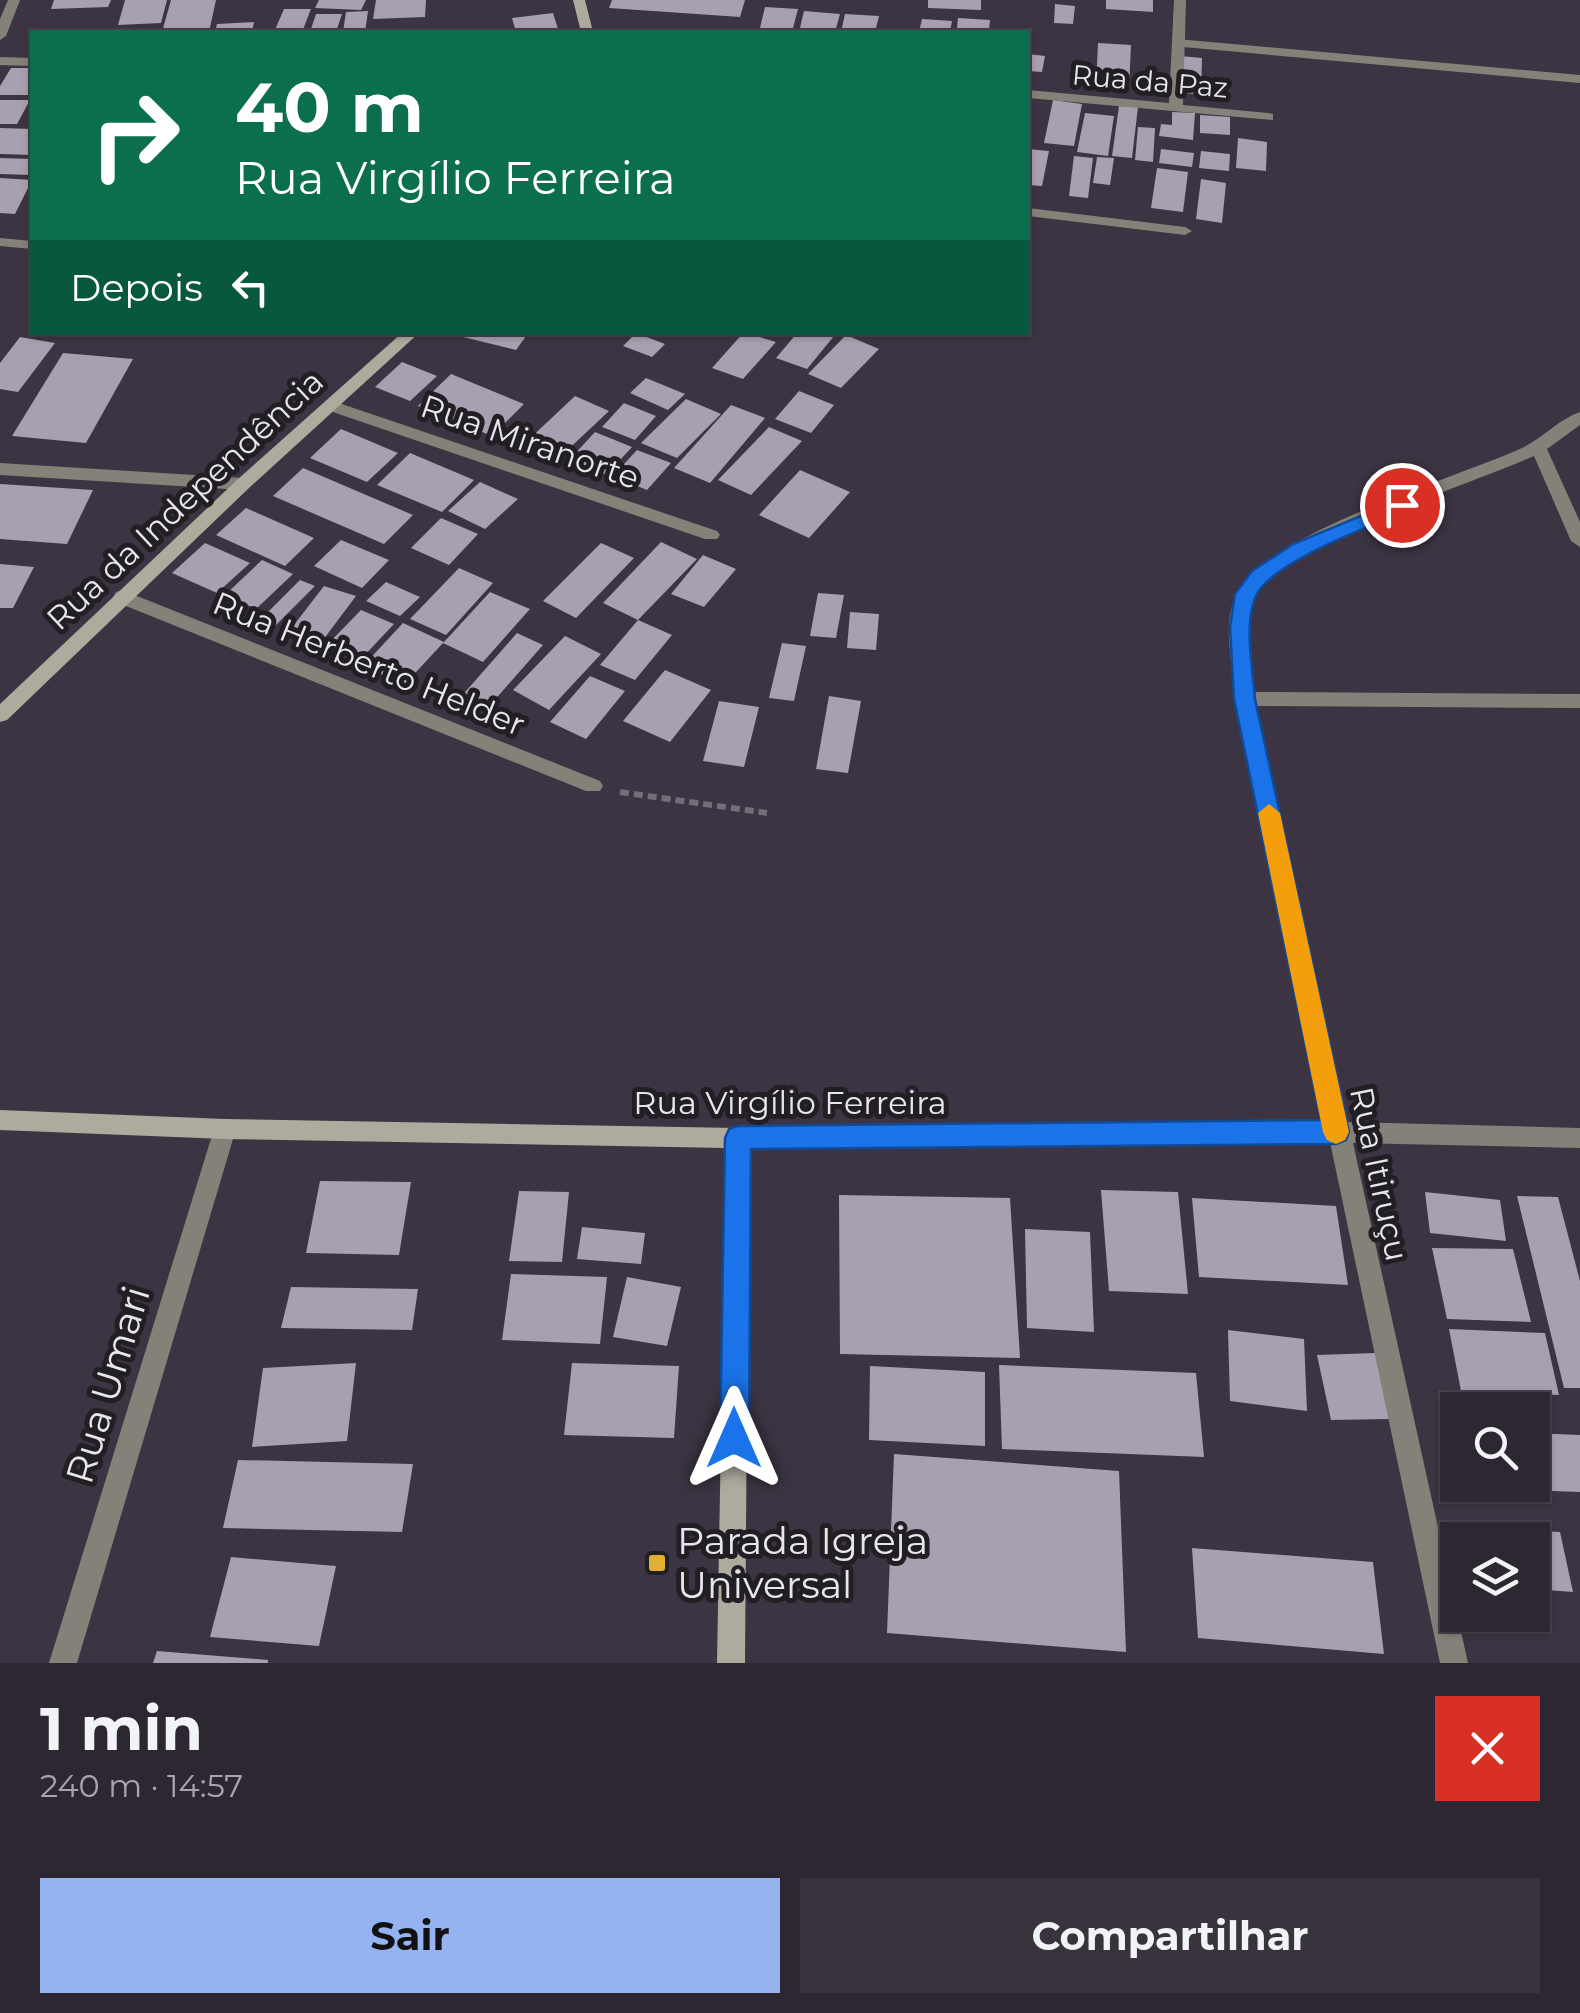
<!DOCTYPE html>
<html lang="pt">
<meta charset="utf-8">
<style>
body{margin:0;font-family:Montserrat,sans-serif;background:#39333e;color:#f1f3f6;height:100vh;display:flex;flex-direction:column;font-size:38px;white-space:nowrap}
*{box-sizing:border-box;margin:0}
p{font-size:32px;color:#a7a5ac}
.icon{flex:none;width:55px;height:55px;fill:none;stroke:currentColor;stroke-width:2;stroke-linecap:round;stroke-linejoin:round}
.map{position:relative;height:1663px;overflow:hidden}
.panel{display:flex;flex-direction:column;background:#2d2732;flex:1}
.panel>*{flex:none}
.guide{position:absolute;left:30px;top:30px;width:1000px;height:305px;border-radius:0px;box-shadow:0 2px 8px #0004,0 0 0 2px #48444d;background:#0b6e4f;color:#fff;overflow:hidden}
.fabs{position:absolute;left:1440px;top:1392px;display:grid;gap:20px}
.fabs a{display:grid;place-items:center;width:110px;height:110px;border-radius:0px;background:#2d2732;box-shadow:0 2px 8px #0004,0 0 0 2px #48444d;font-size:50px}
.pin{position:absolute;display:grid;place-items:center;width:85px;height:85px;color:#fff;margin:-42px;border:5px solid #fff;border-radius:50%;box-shadow:0 2px 10px #0007}
.me{position:absolute;width:110px;margin:-55px;rotate:0deg;stroke-linejoin:round;filter:drop-shadow(0 0 8px #0008)}
.turn{display:flex;align-items:center;gap:35px;height:210px;padding:0 40px;font-size:45px}
.turn .icon{width:130px;height:130px;stroke-width:2.5}
.turn b{display:block;font-size:70px;line-height:85px}
.then{display:flex;align-items:center;height:95px;padding:0 40px;background:#0003;gap:20px;font-size:38px}
.round{display:grid;place-items:center;flex:none;width:105px;height:105px;border-radius:0px;background:#39333e}
.summary{display:flex;align-items:center;justify-content:space-between;height:170px;padding:0 40px}
h1{font-size:60px;font-weight:700;line-height:75px}
.action{display:flex;gap:20px;margin-top:auto;padding:20px 40px}
.action a{flex:1;height:115px;border-radius:0px;background:#95b2f1;color:#111;font-size:40px;font-weight:700;line-height:115px;text-align:center}
.action a+a{background:#39333e;color:#f1f3f6}
.map>svg:first-child{display:block}
.building{fill:#a89fb0}
.lines{fill:none;stroke-linecap:round;stroke-linejoin:round}
.path{stroke:#736c79;stroke-width:6;stroke-dasharray:9 5;stroke-linecap:butt}
.lane{fill:#848179;fill-rule:evenodd}
.street{fill:#848179;fill-rule:evenodd}
.secondary{fill:#afaa9e;fill-rule:evenodd}
.route{fill:#1a73e8;stroke:#114b97;stroke-width:2.5}
.slow{fill:#f59e0b}
.poi-dot{fill:#dfb034;stroke:#211e24;stroke-width:4}
.labels{text-anchor:middle;stroke-width:10;stroke-linejoin:round;paint-order:stroke}
.far-street-label{font-size:28px;fill:#e9e5ed;stroke:#211e24}
.street-label{font-size:32px;fill:#e9e5ed;stroke:#211e24}
.near-street-label{font-size:38px;fill:#e9e5ed;stroke:#211e24}
.near-poi-label{font-size:38px;fill:#e9e5ed;stroke:#211e24;text-anchor:start}
</style>
<div class="map">
<svg width="1580" height="1663" viewBox="0 0 1580 1663">
<rect width="100%" height="100%" fill="#3c3442"/>
<!-- building -->
<path class="building" d="M54,0H111L108,7L51,9Z
M125,0H167L161,23L118,25Z
M171,0H216L209,32H162Z
M319,0H366L361,10L315,8Z
M376,0H426L425,17L373,19Z
M612,0H745L740,17L609,8Z
M928,0H981V10L928,8Z
M1106,0H1153V12L1106,9Z
M1055,4L1075,6L1073,24L1054,23Z
M765,7L798,9L792,32H759Z
M284,9H311L302,32H274Z
M368,11L365,32H343L346,12Z
M804,11L840,14L835,32H799Z
M553,13L559,32H516L512,18Z
M316,14H342L336,32H310Z
M845,14L879,16L875,32H841Z
M958,18L990,20L989,30L957,28Z
M922,19L952,21L950,32H919Z
M254,22L252,32H215L217,24Z
M1098,43L1131,45L1129,89L1096,86Z
M1028,54L1045,56L1042,72L1028,71Z
M1180,56L1202,58L1201,94L1178,93Z
M11,68H32V95H0V86Z
M0,100H30L17,124H0Z
M1053,100L1082,104L1074,146L1044,143Z
M1119,106L1138,107L1132,158L1112,156Z
M1172,112L1195,113L1193,140L1159,136L1161,124L1172,125Z
M1085,113L1114,116L1108,156L1077,152Z
M1200,115L1230,117V135L1200,133Z
M1138,127L1155,128L1153,162L1135,160Z
M0,128L32,129V155L0,154Z
M1238,138L1267,142L1266,171L1236,168Z
M1028,149L1049,151L1042,186L1028,185Z
M1161,149L1194,153L1192,167L1159,163Z
M1201,151L1230,154L1229,171L1199,168Z
M1074,156L1093,158L1088,198L1069,196Z
M1097,157L1114,158L1110,185L1093,183Z
M0,158L32,159V175L0,174Z
M1157,168L1188,172L1183,212L1151,208Z
M0,178L32,180L15,214L0,213Z
M1201,179L1226,183L1222,223L1196,219Z
M443,332H529L516,350Z
M744,332L776,342L743,379L712,368Z
M798,332L834,336L807,369L776,358Z
M636,333L665,344L652,357L623,346Z
M846,335L879,349L841,388L808,374Z
M20,337L55,343L18,392L0,389V363Z
M63,353L133,359L86,443L12,436Z
M402,362L437,376L410,401L375,387Z
M451,374L524,404L492,436L418,406Z
M646,378L685,394L668,410L630,393Z
M799,391L834,405L811,433L775,419Z
M575,396L609,411L559,458L525,443Z
M686,399L721,414L677,458L641,443Z
M624,403L656,416L635,440L602,427Z
M731,405L765,418L710,483L674,468Z
M769,427L802,441L751,495L718,480Z
M341,429L398,453L367,482L310,458Z
M595,432L632,447L606,475L569,460Z
M637,450L671,463L647,490L613,476Z
M410,453L474,480L442,512L377,485Z
M303,468L413,515L384,544L273,496Z
M800,470L850,492L809,538L759,515Z
M480,482L518,499L485,529L448,511Z
M0,484L93,490L67,544L0,539Z
M246,508L314,538L285,566L216,535Z
M441,518L478,534L449,565L411,548Z
M341,540L389,560L362,588L314,566Z
M661,542L697,559L638,620L603,603Z
M205,543L250,563L217,593L172,573Z
M601,543L634,558L576,618L543,601Z
M703,555L736,569L704,607L671,594Z
M262,560L293,574L256,609L225,595Z
M0,564L34,567L13,608H0Z
M459,568L493,583L446,635L410,619Z
M300,580L315,586L270,631L256,624Z
M386,582L420,597L400,616L366,601Z
M324,586L356,596L320,644L287,634Z
M490,592L530,609L483,662L443,643L404,685L363,666L403,623L444,642Z
M818,593L844,595L836,638L810,636Z
M361,610L394,624L361,659L328,644Z
M850,612L879,614L876,650L847,648Z
M638,620L672,635L635,680L600,665Z
M517,633L543,645L485,711L459,699Z
M565,636L601,654L549,710L513,690Z
M782,643L806,646L794,701L769,698Z
M665,670L711,690L670,742L623,721Z
M590,676L625,691L586,739L550,722Z
M829,696L861,701L848,773L816,769Z
M719,701L759,707L744,767L703,761Z
M320,1181L411,1182L399,1255L306,1253Z
M1101,1190L1178,1192L1188,1294L1109,1291Z
M519,1191L569,1192L562,1262L509,1261Z
M1425,1192L1500,1200L1506,1241L1430,1233Z
M839,1195L1010,1198L1020,1358L840,1354Z
M1517,1196L1558,1197L1580,1281V1388H1564Z
M1192,1198L1336,1206L1348,1285L1199,1277Z
M582,1227L645,1233L641,1264L577,1259Z
M1025,1229L1090,1232L1094,1332L1027,1328Z
M1432,1248L1513,1249L1531,1322L1447,1319Z
M511,1274L607,1277L600,1344L502,1340Z
M627,1277L681,1287L667,1346L613,1337Z
M291,1287L418,1289L412,1330L281,1328Z
M1449,1329L1545,1333L1559,1395L1461,1391Z
M1228,1330L1304,1339L1307,1411L1230,1401Z
M1375,1353L1390,1419L1331,1420L1317,1355Z
M356,1363L347,1441L252,1447L263,1368Z
M572,1363L679,1366L674,1438L564,1435Z
M999,1365L1196,1373L1204,1457L1002,1449Z
M870,1366L985,1372V1446L869,1440Z
M1532,1433L1580,1435V1492L1496,1489L1495,1485H1532Z
M894,1454L1119,1471L1126,1652L887,1633Z
M238,1460L413,1464L402,1532L223,1528Z
M1507,1529L1560,1532L1573,1592L1532,1589V1540H1509Z
M1192,1548L1373,1562L1384,1654L1198,1638Z
M231,1557L336,1566L319,1646L210,1637Z
M157,1651L268,1660V1663H153Z"/>
<g class="lines">
<!-- path -->
<path class="path" d="M620,792L767,813"/>
<!-- lane -->
<path class="lane" d="M1177,39L1580,75V83L1172,46V40Z"/>
<!-- street -->
<path class="street" d="M8,0H20L6,36L0,40V19Z
M1174,0H1186L1183,105L1268,113L1273,114V120L1028,98V90L1169,103Z
M0,57L32,58V66L0,65Z
M1028,208L1185,227L1192,231L1185,235L1028,216Z
M0,238L32,241V249L0,246Z
M330,400L717,531L720,535L717,539H705L324,409L322,405Z
M1580,412V425L1547,449L1580,522V547L1571,541L1534,456C1477,482 1272,547 1252,601C1242,629 1251,663 1254,692L1580,694V708L1256,706L1348,1122L1580,1128V1148L1353,1143L1468,1663H1440L1330,1142L738,1148L730,1145L727,1138L730,1131L738,1128L1325,1122L1236,699C1233,666 1221,624 1237,593C1268,532 1457,478 1522,448C1543,438 1559,419 1580,412Z
M0,463L243,478L251,484L243,490L0,475Z
M122,590L600,781L603,786L600,791H586L116,602L113,597L116,592Z
M225,1119L233,1122L236,1129L77,1663H49L214,1129L217,1122Z"/>
<!-- secondary -->
<path class="secondary" d="M573,0H585L593,32H581Z
M403,332H420L249,488L7,720L0,722V704L237,480Z
M0,1110L225,1119L738,1128L746,1131L749,1138L745,1663H717L726,1148L225,1139L0,1130Z"/>
</g>
<!-- route -->
<path class="route" d="M1402,499L1411,505L1409,510C1374,525 1267,563 1255,598C1244,628 1253,668 1255,699L1349,1132L1346,1140L1336,1144L751,1149L749,1438L744,1448L734,1452L724,1448L720,1438L725,1138L729,1129L738,1126L1321,1120L1234,699L1230,627L1235,594L1252,571L1293,544Z"/>
<!-- slow -->
<path class="slow" d="M1269,804L1280,813L1349,1132L1345,1140L1336,1144L1327,1140L1323,1132L1258,813Z"/>
<!-- markers -->
<rect class="poi-dot" x="647" y="1553" width="20" height="20" rx="5"/>
<g class="labels">
<!-- far-street labels -->
<g class="far-street-label">
<text transform="translate(1150 81) rotate(5)" y="10">Rua da Paz</text>
</g>
<!-- street labels -->
<g class="street-label">
<text transform="translate(530 442) rotate(19)" y="11">Rua Miranorte</text>
<text transform="translate(185 500) rotate(-43)" y="11">Rua da Independência</text>
<text transform="translate(369 664) rotate(22)" y="11">Rua Herberto Helder</text>
<text x="790" y="1114">Rua Virgílio Ferreira</text>
<text transform="translate(1379 1174) rotate(78)" y="11">Rua Itiruçu</text>
</g>
<!-- near-street labels -->
<g class="near-street-label">
<text transform="translate(108 1385) rotate(-73)" y="13">Rua Umari</text>
</g>
<!-- near-poi labels -->
<g class="near-poi-label">
<text x="677" y="1554">Parada Igreja<tspan x="677" dy="44">Universal</tspan></text>
</g>
</g>
</svg>
<div class="fabs">
<a><svg class="icon" aria-label="search" viewBox="0 0 24 24"><circle cx="10" cy="10" r="6"/><path d="M15 15l6 6"/></svg></a>
<a><svg class="icon" aria-label="layers" viewBox="0 0 24 24"><path d="M12 4l9 5-9 5-9-5zM3 14l9 5 9-5"/></svg></a>
</div>
<div class="pin" style="left:1402px;top:505px;background:#d93025"><svg class="icon" aria-label="arrive" viewBox="0 0 24 24"><path d="M6 21V4h12l-3 4 3 4H6"/></svg></div>
<svg class="me" style="left:734px;top:1438px" viewBox="-20 -20 40 40"><path d="M0-17L14 15 0 8-14 15z" fill="#1a73e8" stroke="#fff" stroke-width="4"/></svg>
<div class="guide">
<div class="turn"><svg class="icon" aria-label="right" viewBox="0 0 24 24"><path d="M7 20v-9h11M14 6l5 5-5 5"/></svg><div><b>40 m</b>Rua Virgílio Ferreira</div></div>
<div class="then">Depois<svg class="icon" aria-label="left" viewBox="0 0 24 24"><path d="M17 20v-9H6M10 6l-5 5 5 5"/></svg></div>
</div>
</div>
<section class="panel">
<div class="summary"><div><h1>1 min</h1><p>240 m · 14:57</p></div><a class="round" style="background:#d93025;color:#fff"><svg class="icon" aria-label="close" viewBox="0 0 24 24"><path d="M6 6l12 12M18 6L6 18"/></svg></a></div>
<div class="action"><a>Sair</a><a>Compartilhar</a></div>
</section>
